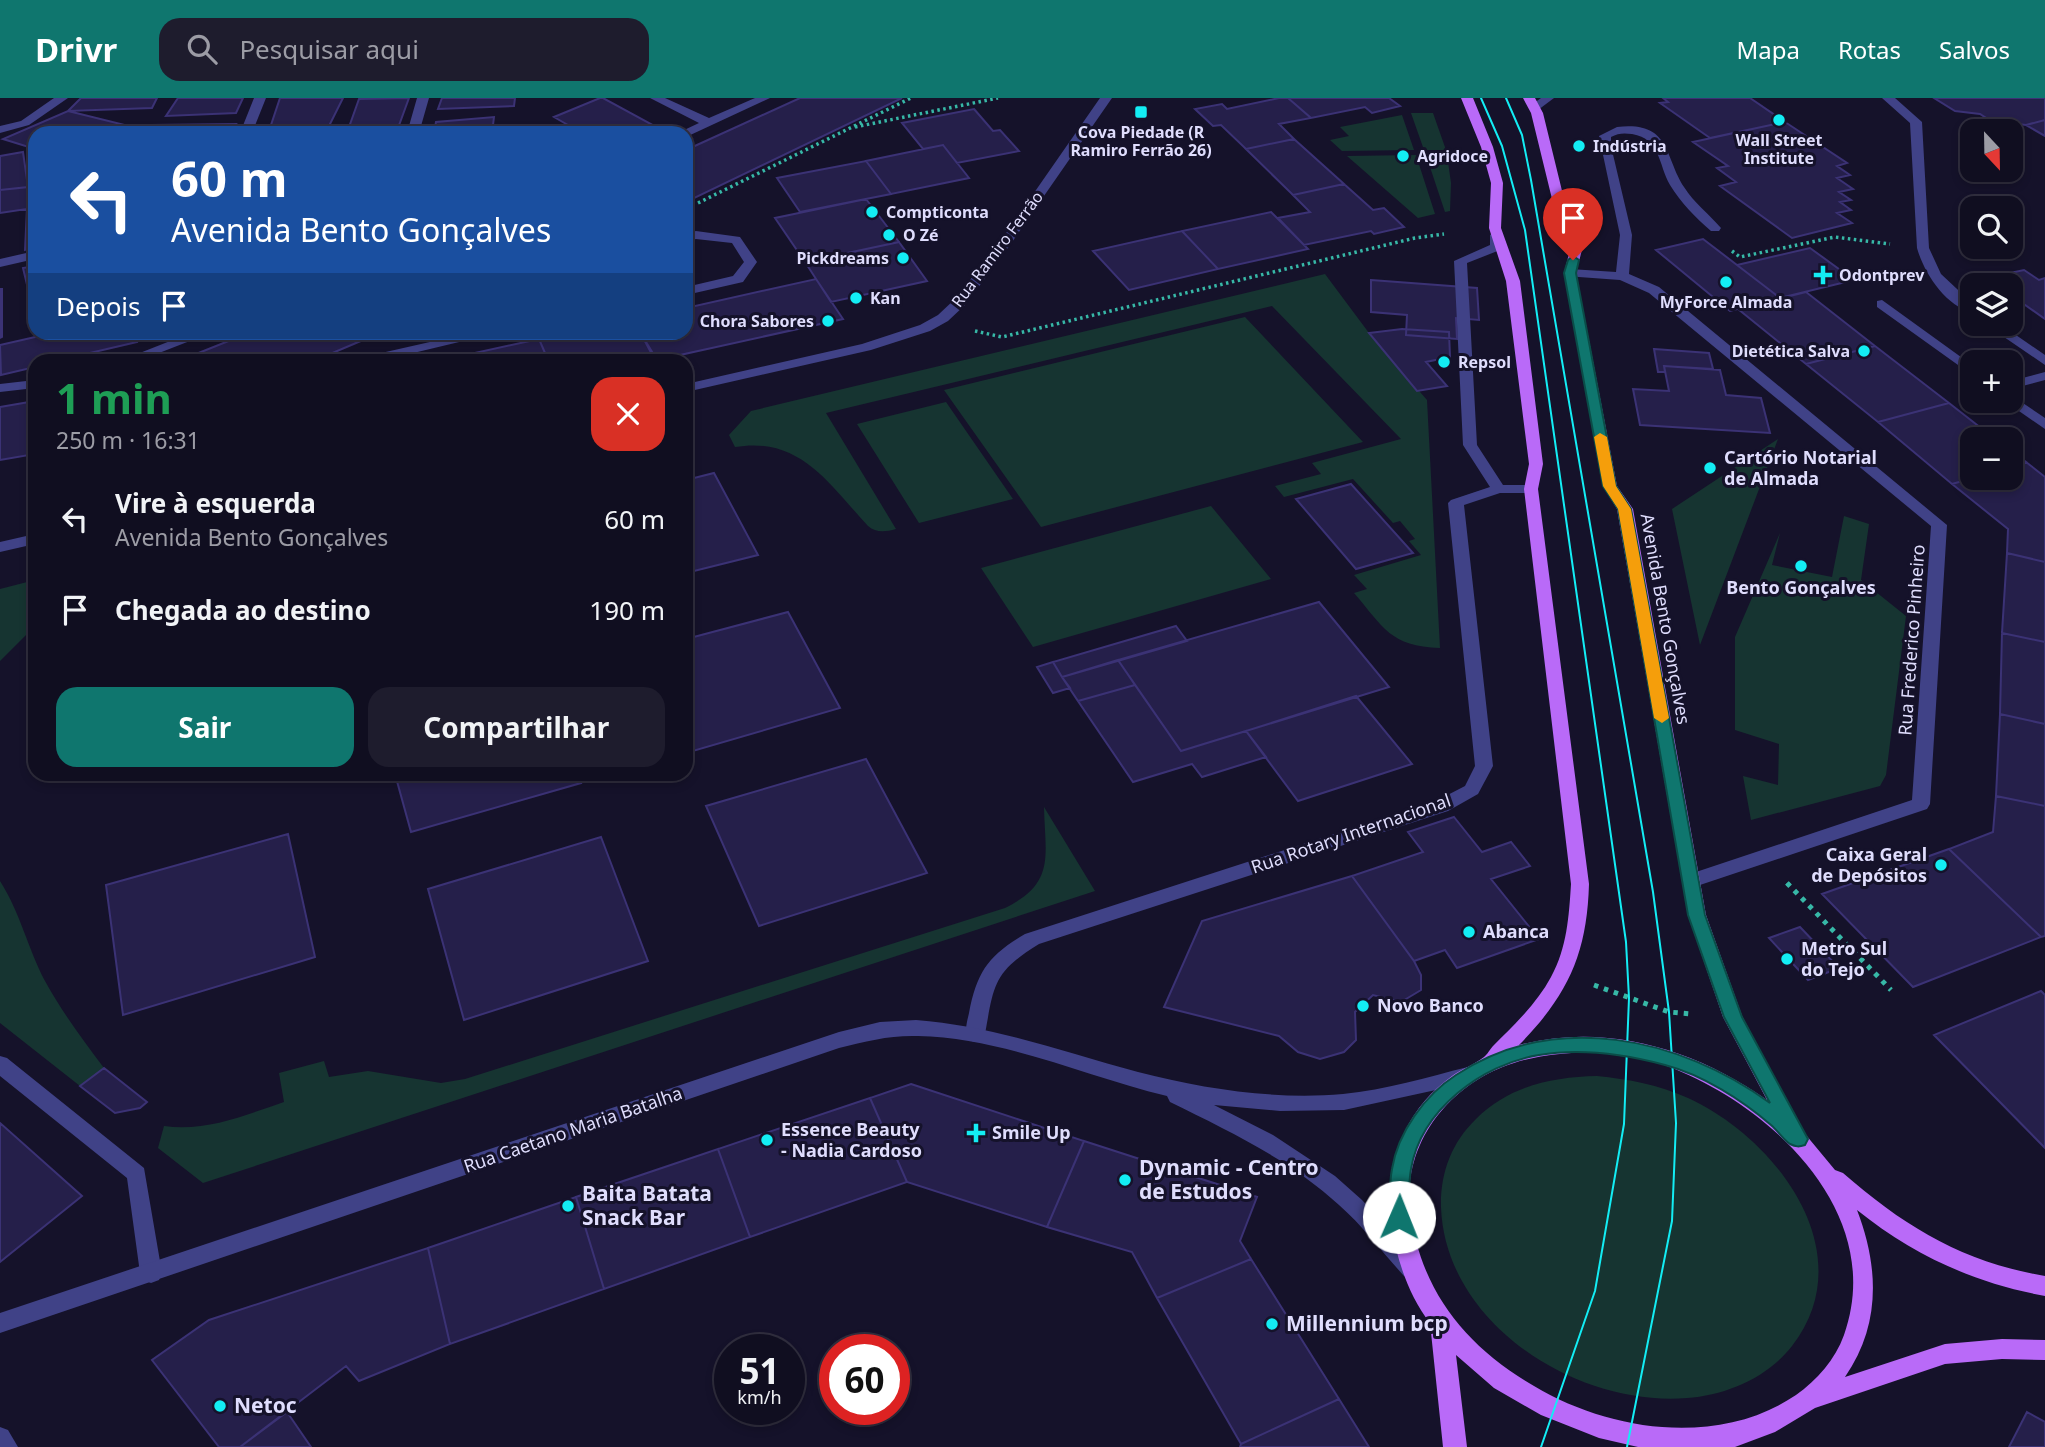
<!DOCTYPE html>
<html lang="pt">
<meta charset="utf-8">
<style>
body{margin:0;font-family:"Noto Sans",sans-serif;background:#1e1c2d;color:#f1f3f6;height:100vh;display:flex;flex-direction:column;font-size:26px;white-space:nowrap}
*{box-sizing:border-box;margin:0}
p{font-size:23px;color:#9c9ca5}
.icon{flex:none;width:38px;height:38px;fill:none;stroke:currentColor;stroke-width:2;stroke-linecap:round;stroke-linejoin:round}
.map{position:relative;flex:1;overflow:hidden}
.panel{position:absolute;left:28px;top:256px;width:665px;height:427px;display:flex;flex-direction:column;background:#100e20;border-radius:21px;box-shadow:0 4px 10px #0003,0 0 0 2px #302e3e}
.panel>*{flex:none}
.hud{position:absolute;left:28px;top:28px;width:665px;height:214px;border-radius:21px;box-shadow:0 4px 10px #0003,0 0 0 2px #302e3e;background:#1a4fa0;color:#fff;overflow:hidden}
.needle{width:46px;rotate:158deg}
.fabs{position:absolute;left:1960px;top:21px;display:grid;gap:14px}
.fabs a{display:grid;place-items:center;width:63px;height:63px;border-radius:14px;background:#100e20;box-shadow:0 4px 10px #0003,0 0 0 2px #302e3e;font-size:35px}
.speed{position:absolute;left:714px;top:1236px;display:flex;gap:14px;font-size:35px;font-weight:700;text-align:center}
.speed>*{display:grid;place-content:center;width:91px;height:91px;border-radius:50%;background:#100e20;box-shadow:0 4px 10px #0003,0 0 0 2px #302e3e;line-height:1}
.speed small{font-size:18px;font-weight:400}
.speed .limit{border:10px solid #d22;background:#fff;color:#111}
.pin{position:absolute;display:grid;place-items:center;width:60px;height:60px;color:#fff;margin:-72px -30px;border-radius:50% 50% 50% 0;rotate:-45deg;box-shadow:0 0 7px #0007}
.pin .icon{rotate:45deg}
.me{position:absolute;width:77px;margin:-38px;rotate:1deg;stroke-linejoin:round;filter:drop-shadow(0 0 5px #0008)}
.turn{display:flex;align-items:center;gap:24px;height:147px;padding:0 28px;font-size:32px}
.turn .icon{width:91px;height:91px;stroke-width:2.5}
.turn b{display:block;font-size:49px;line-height:60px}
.then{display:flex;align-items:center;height:66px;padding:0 28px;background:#0003;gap:14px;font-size:26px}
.round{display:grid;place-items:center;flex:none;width:74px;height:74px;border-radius:21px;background:#1e1c2d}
.summary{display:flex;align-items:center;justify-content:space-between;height:119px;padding:0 28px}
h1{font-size:42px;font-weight:700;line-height:52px;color:#1e9e55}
.action{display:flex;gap:14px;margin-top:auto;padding:14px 28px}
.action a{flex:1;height:80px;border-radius:21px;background:#0f766e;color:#fff;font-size:28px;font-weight:700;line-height:80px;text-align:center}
.action a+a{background:#1e1c2d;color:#f1f3f6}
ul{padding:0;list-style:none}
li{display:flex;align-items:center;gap:21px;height:91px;padding:0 28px}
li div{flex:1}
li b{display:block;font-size:26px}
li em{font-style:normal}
header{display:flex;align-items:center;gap:42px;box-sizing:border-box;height:98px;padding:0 35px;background:#0f766e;color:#fff}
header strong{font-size:33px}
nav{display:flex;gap:38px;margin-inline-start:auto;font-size:24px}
.search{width:490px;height:63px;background:#1e1c2d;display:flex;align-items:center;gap:18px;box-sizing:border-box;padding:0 24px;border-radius:21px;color:#9c9ca5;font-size:26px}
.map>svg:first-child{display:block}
.green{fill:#163431}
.building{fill:#251f4a;stroke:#3b3275;stroke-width:2}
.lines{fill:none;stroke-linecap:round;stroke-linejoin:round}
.path-far2{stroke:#37b8a7;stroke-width:3.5;stroke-dasharray:2.5 3.5;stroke-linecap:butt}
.path-far1{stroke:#37b8a7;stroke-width:4.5;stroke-dasharray:3.5 5;stroke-linecap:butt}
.path{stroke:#37b8a7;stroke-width:5;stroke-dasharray:4.5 6;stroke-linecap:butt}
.service{fill:#404287;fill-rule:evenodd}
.minor{fill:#404287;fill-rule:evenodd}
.tertiary{fill:#404287;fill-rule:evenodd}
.primary{fill:#b96af8;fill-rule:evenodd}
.tram{stroke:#13edf4;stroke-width:2}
.route{fill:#0f766e;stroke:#0a4d48;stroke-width:2}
.slow{fill:#f59e0b}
.poi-dot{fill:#13edf4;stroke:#15122a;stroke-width:2.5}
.labels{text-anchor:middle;stroke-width:6;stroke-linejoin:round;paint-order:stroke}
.far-poi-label{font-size:16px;font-weight:bold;fill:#dfddfd;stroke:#15122a;text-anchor:start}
.far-street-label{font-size:16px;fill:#dfddfd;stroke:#15122a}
.poi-label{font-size:18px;font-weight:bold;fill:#dfddfd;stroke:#15122a;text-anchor:start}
.street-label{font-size:18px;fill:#dfddfd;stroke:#15122a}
.near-poi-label{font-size:21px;font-weight:bold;fill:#dfddfd;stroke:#15122a;text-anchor:start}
</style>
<header>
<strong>Drivr</strong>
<div class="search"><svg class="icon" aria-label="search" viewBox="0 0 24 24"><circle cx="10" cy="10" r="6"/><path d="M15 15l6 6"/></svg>Pesquisar aqui</div>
<nav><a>Mapa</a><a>Rotas</a><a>Salvos</a></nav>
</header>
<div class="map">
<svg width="2045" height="1349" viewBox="0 0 2045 1349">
<rect width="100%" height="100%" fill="#15122a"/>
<!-- green -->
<path class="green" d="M1411,15H1433L1446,52H1424Z
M1402,17L1414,52L1342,53L1330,42L1349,38L1340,29Z
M1416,57L1435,116L1418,120L1347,58Z
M1426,57H1447L1451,85L1450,113L1445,114Z
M1325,176L1369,235L1427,302L1440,550C1390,548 1384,530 1354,495L1367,491L1354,477L1421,457L1409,443L1415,441L1400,423L1393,425L1353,381L1284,399L1275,388L1321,376L1312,365L1401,341L1272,208L826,315L896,431C885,434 876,435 868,428C829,386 800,338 735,349L729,337L751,313Z
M1245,219L1363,344L1041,429L944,292Z
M946,304L1013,401L919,425L857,326Z
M1778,341L1700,547L1672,411Z
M1211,408L1271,481L1033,549L981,470Z
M1844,418L1869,426L1861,482L1906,518L1886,677L1880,688L1751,722L1743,678L1778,687L1779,646L1735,632V539L1780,435L1772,467L1832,479Z
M35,482V528L0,563V491Z
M1044,709L1095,793L203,1085L158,1050L164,1028C206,1034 245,1017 284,1004L279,975L324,963L329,979L368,973L441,985L465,981L1005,810C1056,785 1045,758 1044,709Z
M0,783C20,814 28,851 45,883C62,914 83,942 104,970L80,988L0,925Z
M1597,978C1628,981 1659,987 1688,1000C1776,1040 1864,1155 1792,1248C1767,1280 1726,1297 1687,1300C1578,1309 1446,1227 1441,1110C1440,1076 1451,1045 1476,1021C1509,988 1552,979 1597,978Z"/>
<!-- building -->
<path class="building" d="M81,0H157L152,10L68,13Z
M178,0H243L236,15L166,18Z
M280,0H343L329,28L270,30Z
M409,0L398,30L348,32L359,1Z
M442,0H515L514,8L438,11Z
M600,0H603L662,32L654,35H582L554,19Z
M800,0H902L686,104V52Z
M1279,0H1288L1311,20L1279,26L1294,41L1246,51L1221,27L1213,28L1195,11L1222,6L1227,11Z
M1288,0H1389L1400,8L1372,15L1365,9L1311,20Z
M1663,0H1750L1785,24L1710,40L1660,5L1668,4Z
M1934,0H2045V22L2026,27L1991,23L1980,16L1955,13Z
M974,11L993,33L1000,32L1019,53L957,65L943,47L923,51L902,25Z
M68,13L129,28L116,35H35V51L3,41Z
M494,19L492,35H434L436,24Z
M2045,22V38L2026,27Z
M1785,24L1847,65L1837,68L1850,77L1837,80L1853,91L1839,94L1851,102L1840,104L1851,112L1837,115L1852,125L1792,140L1720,88L1736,84L1717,70L1728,68L1693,44Z
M236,26L231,35H147L151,27Z
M329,28L327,35H268L270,30Z
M1294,41L1344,86L1293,97L1246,51Z
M943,47L969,80L891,96L866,63Z
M23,54L28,89L0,92V58Z
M866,63L891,96L800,114L777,80Z
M35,85V149L25,152L28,89Z
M1344,86L1373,112L1384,110L1404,129L1374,136L1371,133L1304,147L1278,120L1310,114L1293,97Z
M28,89L27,111L0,115V92Z
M866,101L899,144L805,164L775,120Z
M1271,114L1308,151L1218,171L1182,133Z
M1182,133L1218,171L1129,192L1093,153Z
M1703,141L1737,167L1780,200L1730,213L1656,152Z
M899,144L927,183L831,204L805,164Z
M1810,150L1854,182L1780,200L1737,167Z
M35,168V198L30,199L23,170Z
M2024,172L2039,182L2045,180V221L2011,197V187L1995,186L2013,182L2005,176Z
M816,181L843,221L657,262L640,234H686V210Z
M1371,182L1477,190L1479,222L1456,220L1457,241L1406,237L1407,217L1371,214Z
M0,191H2V239L0,240Z
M1806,194L1875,248L1806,266L1738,211Z
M1402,231L1449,234L1450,259L1426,264L1447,288L1417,293L1369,235Z
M57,234H134L137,244L60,262H35V269L1,277L0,247Z
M251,234H382L316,262H181Z
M571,234H640L655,262H548L539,241Z
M539,241L548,262H443Z
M1875,248L1949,305L1878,324L1806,266Z
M1654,251L1709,255L1713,271L1664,268L1665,274H1658Z
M1664,268L1720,272L1726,297L1761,300L1770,335L1640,327L1633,291L1669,293Z
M35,303V356L0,362V309Z
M1949,305L1995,341H1972L1973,380L1952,386L1878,324Z
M2011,353L2026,364L2011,369Z
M2026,364L2045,379V464L2007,455L2008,431L1952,386L1973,380H2011V369Z
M714,375L758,457L686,475V382Z
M1351,386L1413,455L1356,471L1296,401Z
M2007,455L2045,464V544L2002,535Z
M1319,504L1389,589L1181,653L1118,562Z
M788,514L840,610L686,655V541Z
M1176,528L1187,543L1062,579L1053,564Z
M2002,535L2045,544V626L2000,616Z
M1118,562L1135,587L1078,603L1062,579Z
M1053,564L1062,579L1070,590L1053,595L1037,569Z
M1135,587L1181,653L1246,633L1266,659L1202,679L1192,666L1133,684L1078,603Z
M1356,598L1412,666L1298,703L1246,633Z
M2000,616L2045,626V708L1996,698Z
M866,661L927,775L759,828L706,708Z
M395,676H577L581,685L411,734Z
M1996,698L2045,708V838L2041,839L1949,751L1993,734Z
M1454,719L1482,754L1511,744L1530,768L1491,781L1539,841L1457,870L1445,852L1414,863L1352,778L1423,754L1408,734Z
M288,736L315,859L123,917L106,787Z
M601,739L648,863L464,922L428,791Z
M1949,751L2041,839L1913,889L1822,796Z
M1352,778L1414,863L1421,877V892L1401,904L1373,897L1355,914L1356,942L1344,954L1320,961L1298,954L1279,938L1164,909L1202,823Z
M1800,829L1839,870L1808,882L1769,840Z
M2041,893L2045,897V1050L1934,937Z
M104,970L147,1004L140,1010L115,1015L80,988Z
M911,986L1084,1043L1047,1129L907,1084L870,1000Z
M870,1000L907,1084L750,1139L718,1051Z
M0,1025L82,1098L0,1164Z
M1084,1043L1257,1099L1240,1143L1251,1161L1157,1200L1132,1154L1047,1129Z
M718,1051L750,1139L604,1191L576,1099Z
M576,1099L604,1191L450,1246L428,1150Z
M428,1150L450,1246L359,1283L346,1268L240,1349H219L152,1262L209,1222Z
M1251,1161L1339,1301L1241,1346L1157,1200Z
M1339,1301L1369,1349H1240L1241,1346Z
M287,1314L311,1349H240Z
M2027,1314L2045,1324V1349H2009Z"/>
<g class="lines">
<!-- path-far2 -->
<path class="path-far2" d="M855,29L998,0
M698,105L911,0
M1732,153L1740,159L1835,139L1890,146
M975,233L1002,239L1415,140L1444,136"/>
<!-- path-far1 -->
<path class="path-far1" d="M1787,785L1789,787"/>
<!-- path -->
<path class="path" d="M1787,785L1891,892
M1594,887L1669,914L1692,916"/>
<!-- service -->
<path class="service" d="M1617,29C1671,23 1664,58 1684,89C1694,105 1709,116 1721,130L1719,133H1711C1695,119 1681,105 1670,87C1658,66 1661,41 1632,36C1624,35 1618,35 1611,39V48L1632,137L1629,176L1659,189L1947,427L1930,706L1927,711L1691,790L1684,788L1682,783L1684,778L1912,702L1931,428L1649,195L1620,182L1565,178V172L1570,171L1616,174L1620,137L1599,38Z
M1496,133L1502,137L1500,152L1467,165L1477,347L1503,387H1531L1538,391L1531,395H1500L1464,407L1493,668L1478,696L1448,713L1039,846C993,874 994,887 985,936L982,942L975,944L968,942C964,933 967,924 969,915C977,873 989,857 1025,836L1436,703L1465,688L1475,668L1448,405L1451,402L1490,389L1463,347L1454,163L1490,147V137Z
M1882,202L1972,267V277L1877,209V203Z
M2045,274V282L2011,291V283Z
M2011,297L2045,320V331L2006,304L2011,303Z"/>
<!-- minor -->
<path class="minor" d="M54,0H68L29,27L0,35V28L21,23Z
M254,0H266L252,35H240Z
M417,0H429L419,35H407Z
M650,0H665L709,20L755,0H770L686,39V35H680L682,33L699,25Z
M1100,0H1112L1010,147L965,207L948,223L930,233L871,252L686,294V286L862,246L920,227L938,217L955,201L1002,141Z
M1541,0H1554L1538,12H1530V8Z
M1882,0H1895L1922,24L1929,150L1941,176L1972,205V215C1945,207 1924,175 1917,150L1910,25Z
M696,133L740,139L757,164L743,184L686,197V189L733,178L744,164L732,145L696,141L686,143V135Z
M35,153V161L0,169V161Z
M1985,226H2000L2045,257V267Z
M193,234H213L141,262H122Z
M474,234H501L384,262H361L368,258Z
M35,282V290L0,294V286Z
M35,436V446L0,454V444Z
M0,958L7,960L144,1070L162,1175L159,1182L151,1185L143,1182L140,1175L127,1080L0,978Z
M0,1329L8,1332L18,1349H0Z"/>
<!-- tertiary -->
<path class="tertiary" d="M916,922C994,928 1064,954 1138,974C1204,991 1275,1002 1343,996C1386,992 1427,979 1468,969L1475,971L1478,977L1475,983L1468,985L1344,1012L1280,1013L1214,1007L1273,1037L1335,1078L1362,1102L1420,1164L1423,1171L1420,1178L1412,1181L1404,1178C1382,1154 1363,1128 1339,1107C1290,1062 1229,1033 1170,1004L1167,998C1084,978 1004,940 918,938C891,937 866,943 839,950L0,1235V1215L839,934L880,924Z"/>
<!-- primary -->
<path class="primary" d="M1461,0H1473L1493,49L1503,85L1501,130L1520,183L1543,366L1538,391L1589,786C1587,856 1568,897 1519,947C1606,924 1695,951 1767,1002L1723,919L1688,817L1617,411L1603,388L1564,175L1571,148L1570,135L1553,105L1531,15L1523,0H1535L1543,15L1565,105L1582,135L1583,148L1576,175L1617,388L1633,411L1706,817L1742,918L1801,1031L1835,1072L1843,1075C1905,1129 1963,1164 2045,1178V1198C1974,1185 1913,1157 1857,1112C1879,1169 1881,1227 1845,1279L1945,1246L2002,1241L2045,1242V1262L2002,1261L1945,1266L1815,1310L1775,1334L1735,1349H1638L1599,1340L1541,1317L1494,1290L1456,1257L1467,1349H1443L1430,1225C1408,1197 1397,1161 1391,1127C1382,1070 1404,1012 1452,978C1461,971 1474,967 1484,959C1487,957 1490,951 1494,947C1515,926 1537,905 1551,879C1567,850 1569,818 1571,786L1524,391L1529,366L1506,183L1489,130L1491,85L1481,49ZM1591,954C1616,957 1643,959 1667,968C1771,1007 1887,1115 1844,1237C1835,1262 1817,1282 1796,1297C1719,1349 1611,1334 1534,1288C1465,1248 1419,1191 1410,1110C1403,1043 1452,984 1514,965C1539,957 1565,955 1591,954Z"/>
<!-- tram -->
<path class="tram" d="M1481,0L1502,48L1525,132L1626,844L1629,900L1624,1026L1595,1193L1541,1349
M1506,0L1522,37L1531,82L1653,794L1669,914L1676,1025L1672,1123L1627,1349"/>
</g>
<!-- route -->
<path class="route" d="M1573,158L1579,162L1576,175L1616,388L1631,411L1705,817L1742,919L1808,1041L1805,1047C1799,1049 1796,1049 1790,1046C1783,1041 1778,1033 1771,1027C1742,1002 1703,977 1665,967C1624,956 1581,950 1539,957C1482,966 1421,1012 1411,1071C1408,1086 1410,1104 1409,1119L1406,1125L1399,1128L1392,1125L1389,1119C1390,1104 1389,1086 1392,1071C1398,1034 1425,997 1456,977C1555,912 1679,939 1770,1005L1724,919L1688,817L1618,411L1603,388L1564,175L1568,162Z"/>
<!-- slow -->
<path class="slow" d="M1600,335L1607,339L1616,388L1631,411L1669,620L1662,625L1654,620L1618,411L1603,388L1594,339Z"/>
<!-- markers -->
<g class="poi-dot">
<rect x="1134" y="7" width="14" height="14" rx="3.5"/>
<circle cx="1779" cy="22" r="7"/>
<circle cx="1579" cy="48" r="7"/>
<circle cx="1403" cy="58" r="7"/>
<circle cx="872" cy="114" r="7"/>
<circle cx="889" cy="137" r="7"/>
<circle cx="903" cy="160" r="7"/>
<path d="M1819.5 166.5h7v7h7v7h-7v7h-7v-7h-7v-7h7z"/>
<circle cx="1726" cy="184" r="7"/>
<circle cx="856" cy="200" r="7"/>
<circle cx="828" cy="223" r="7"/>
<circle cx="1864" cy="253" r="7"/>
<circle cx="1444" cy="264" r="7"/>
<circle cx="1710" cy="370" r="7"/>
<circle cx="1801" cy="468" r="7"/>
<circle cx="1941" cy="767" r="7"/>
<circle cx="1469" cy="834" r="7"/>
<circle cx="1787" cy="861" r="7"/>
<circle cx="1363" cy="908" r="7"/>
<path d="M972.5 1024.5h7v7h7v7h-7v7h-7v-7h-7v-7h7z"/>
<circle cx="767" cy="1042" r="7"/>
<circle cx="1125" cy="1082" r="7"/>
<circle cx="568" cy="1108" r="7"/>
<circle cx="1272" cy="1226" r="7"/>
<circle cx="220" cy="1308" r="7"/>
</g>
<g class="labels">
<!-- far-poi labels -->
<g class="far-poi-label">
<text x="1141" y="40" text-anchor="middle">Cova Piedade (R<tspan x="1141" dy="18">Ramiro Ferrão 26)</tspan></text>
<text x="1779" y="48" text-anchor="middle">Wall Street<tspan x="1779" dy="18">Institute</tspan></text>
<text x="1593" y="54">Indústria</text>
<text x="1417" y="64">Agridoce</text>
<text x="886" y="120">Compticonta</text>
<text x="903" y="143">O Zé</text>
<text x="889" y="166" text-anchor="end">Pickdreams</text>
<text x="1839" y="183">Odontprev</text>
<text x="870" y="206">Kan</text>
<text x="1726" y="210" text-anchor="middle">MyForce Almada</text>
<text x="814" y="229" text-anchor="end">Chora Sabores</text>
<text x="1850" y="259" text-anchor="end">Dietética Salva</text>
<text x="1458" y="270">Repsol</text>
</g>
<!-- far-street labels -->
<g class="far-street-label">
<text transform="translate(997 151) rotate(-53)" y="6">Rua Ramiro Ferrão</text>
</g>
<!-- poi labels -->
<g class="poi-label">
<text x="1724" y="366">Cartório Notarial<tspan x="1724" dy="21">de Almada</tspan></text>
<text x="1801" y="496" text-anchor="middle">Bento Gonçalves</text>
<text x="1927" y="763" text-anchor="end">Caixa Geral<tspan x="1927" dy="21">de Depósitos</tspan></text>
<text x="1483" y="840">Abanca</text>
<text x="1801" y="857">Metro Sul<tspan x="1801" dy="21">do Tejo</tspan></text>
<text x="1377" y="914">Novo Banco</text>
<text x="781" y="1038">Essence Beauty<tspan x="781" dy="21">- Nadia Cardoso</tspan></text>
<text x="992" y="1041">Smile Up</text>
</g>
<!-- street labels -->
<g class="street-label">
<text transform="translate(1665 521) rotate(80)" y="6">Avenida Bento Gonçalves</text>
<text transform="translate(1912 542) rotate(-86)" y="6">Rua Frederico Pinheiro</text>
<text transform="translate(1351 736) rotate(-19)" y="6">Rua Rotary Internacional</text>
<text transform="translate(573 1032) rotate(-19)" y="6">Rua Caetano Maria Batalha</text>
</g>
<!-- near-poi labels -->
<g class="near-poi-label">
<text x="1139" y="1077">Dynamic - Centro<tspan x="1139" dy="24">de Estudos</tspan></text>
<text x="582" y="1103">Baita Batata<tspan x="582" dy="24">Snack Bar</tspan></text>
<text x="1286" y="1233">Millennium bcp</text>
<text x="234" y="1315">Netoc</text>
</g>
</g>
</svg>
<div class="fabs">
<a><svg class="needle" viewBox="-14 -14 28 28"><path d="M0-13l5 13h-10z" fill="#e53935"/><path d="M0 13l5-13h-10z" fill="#9c9ca5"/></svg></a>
<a><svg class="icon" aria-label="search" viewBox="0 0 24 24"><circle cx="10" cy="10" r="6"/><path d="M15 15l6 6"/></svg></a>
<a><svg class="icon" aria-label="layers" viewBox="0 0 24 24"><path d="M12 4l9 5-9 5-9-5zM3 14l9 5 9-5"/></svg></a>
<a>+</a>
<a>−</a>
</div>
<div class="speed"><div>51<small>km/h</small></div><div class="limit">60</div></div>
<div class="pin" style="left:1573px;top:162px;background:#d93025"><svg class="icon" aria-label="arrive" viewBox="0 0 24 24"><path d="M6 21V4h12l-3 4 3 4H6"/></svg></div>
<svg class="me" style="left:1399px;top:1119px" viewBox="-20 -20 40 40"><circle r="19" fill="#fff"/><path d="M0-13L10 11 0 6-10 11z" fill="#0f766e"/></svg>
<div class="hud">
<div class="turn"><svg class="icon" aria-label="left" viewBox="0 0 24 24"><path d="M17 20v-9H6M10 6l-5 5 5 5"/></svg><div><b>60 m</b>Avenida Bento Gonçalves</div></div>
<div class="then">Depois<svg class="icon" aria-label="arrive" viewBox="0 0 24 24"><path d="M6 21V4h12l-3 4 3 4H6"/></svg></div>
</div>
<section class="panel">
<div class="summary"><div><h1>1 min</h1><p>250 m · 16:31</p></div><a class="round" style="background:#d93025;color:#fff"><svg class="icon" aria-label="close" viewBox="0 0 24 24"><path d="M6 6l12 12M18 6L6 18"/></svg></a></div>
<ul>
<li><svg class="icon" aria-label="left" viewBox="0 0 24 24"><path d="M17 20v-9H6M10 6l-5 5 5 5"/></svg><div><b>Vire à esquerda</b><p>Avenida Bento Gonçalves</p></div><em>60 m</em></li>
<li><svg class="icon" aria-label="arrive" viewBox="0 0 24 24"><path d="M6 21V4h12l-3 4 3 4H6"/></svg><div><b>Chegada ao destino</b></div><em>190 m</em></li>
</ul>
<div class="action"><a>Sair</a><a>Compartilhar</a></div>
</section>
</div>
